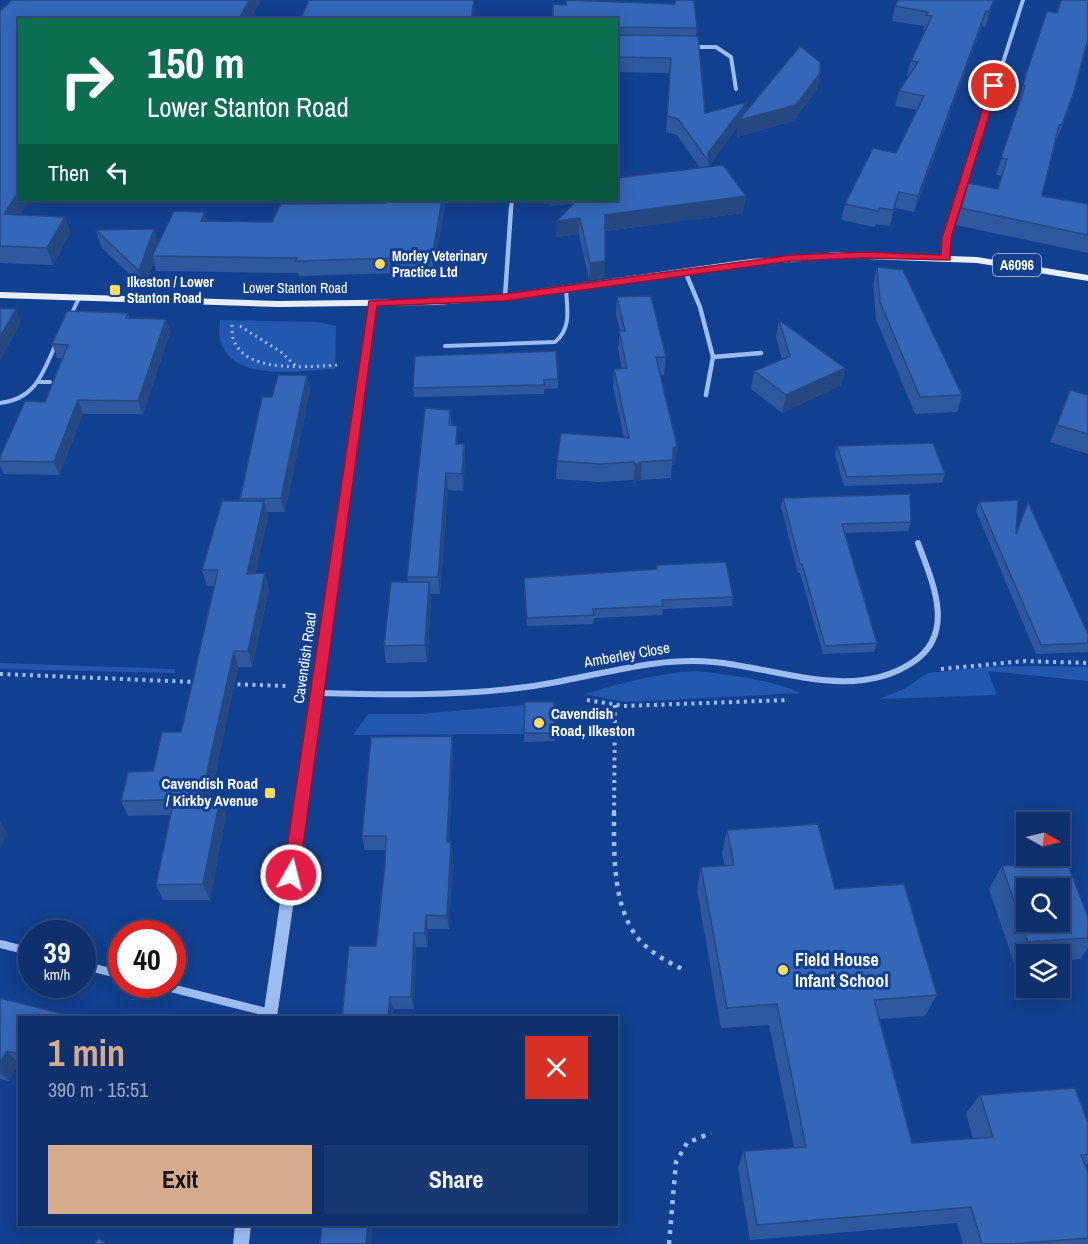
<!DOCTYPE html>
<meta charset="utf-8">
<style>
body{margin:0;font-family:"Archivo Narrow",sans-serif;background:#173872;color:#f1f3f6;height:100vh;display:flex;flex-direction:column;font-size:22px;white-space:nowrap}
*{box-sizing:border-box;margin:0}
p{font-size:20px;color:#9ba9c2}
.icon{flex:none;width:33px;height:33px;fill:none;stroke:currentColor;stroke-width:2;stroke-linecap:round;stroke-linejoin:round}
.map{position:relative;flex:1;overflow:hidden}
.side{position:absolute;left:18px;top:1016px;width:600px;height:210px;display:flex;flex-direction:column;background:#0e306c;border-radius:0px;box-shadow:0 3px 15px #0003,0 0 0 2px #2e4b7f}
.side>*{flex:none}
.hud{position:absolute;left:18px;top:18px;width:600px;height:183px;border-radius:0px;box-shadow:0 3px 15px #0003,0 0 0 2px #2e4b7f;background:#0b6e4f;color:#fff;overflow:hidden}
.needle{width:39px;rotate:98deg}
.tools{position:absolute;left:1016px;top:812px;display:grid;gap:12px}
.tools a{display:grid;place-items:center;width:54px;height:54px;border-radius:0px;background:#0e306c;box-shadow:0 3px 15px #0003,0 0 0 2px #2e4b7f;font-size:30px}
.speed{position:absolute;left:18px;top:920px;display:flex;gap:12px;font-size:30px;font-weight:700;text-align:center}
.speed>*{display:grid;place-content:center;width:78px;height:78px;border-radius:50%;background:#0e306c;box-shadow:0 3px 15px #0003,0 0 0 2px #2e4b7f;line-height:1}
.speed small{font-size:15px;font-weight:400}
.speed .limit{border:9px solid #d22;background:#fff;color:#111}
.pin{position:absolute;display:grid;place-items:center;width:51px;height:51px;color:#fff;margin:-26px;border:3px solid #fff;border-radius:50%;box-shadow:0 2px 6px #0007}
.me{position:absolute;width:66px;margin:-33px;rotate:8deg;stroke-linejoin:round;filter:drop-shadow(0 0 4px #0008)}
.turn{display:flex;align-items:center;gap:21px;height:126px;padding:0 30px;font-size:27px}
.turn .icon{width:78px;height:78px;stroke-width:2.5}
.turn b{display:block;font-size:42px;line-height:51px}
.then{display:flex;align-items:center;height:57px;padding:0 30px;background:#0003;gap:12px;font-size:22px}
.round{display:grid;place-items:center;flex:none;width:63px;height:63px;border-radius:0px;background:#173872}
.overview{display:flex;align-items:center;justify-content:space-between;height:102px;padding:0 30px}
h1{font-size:36px;font-weight:800;line-height:45px;color:#d6ab8b}
.cta{display:flex;gap:12px;margin-top:auto;padding:12px 30px}
.cta a{flex:1;height:69px;border-radius:0px;background:#d6ab8b;color:#111;font-size:24px;font-weight:800;line-height:69px;text-align:center}
.cta a+a{background:#173872;color:#f1f3f6}
.map>svg:first-child{display:block}
.green{fill:#2358b0}
.lines{fill:none;stroke-linecap:round;stroke-linejoin:round}
.path-far2{stroke:#9dbdf2;stroke-width:3;stroke-dasharray:2 4;stroke-linecap:butt}
.path-far1{stroke:#9dbdf2;stroke-width:4;stroke-dasharray:3 4.5;stroke-linecap:butt}
.path{stroke:#9dbdf2;stroke-width:4.5;stroke-dasharray:4 6;stroke-linecap:butt}
.service{stroke:#9dbdf2;stroke-width:4}
.minor-far3{stroke:#9dbdf2;stroke-width:4}
.minor-far2{stroke:#9dbdf2;stroke-width:4.5}
.minor-far1{stroke:#9dbdf2;stroke-width:6}
.minor{stroke:#9dbdf2;stroke-width:8}
.tertiary{fill:#9dbdf2;fill-rule:evenodd}
.primary{fill:#e8efff;fill-rule:evenodd}
.wall{fill:#2e599e}
.shaded-wall{fill:#254881}
.building{fill:#3567b8;stroke:#254881;stroke-width:1.5;fill-rule:evenodd}
.route{fill:#e11d48;stroke:#92132f;stroke-width:1.5}
.poi-dot{fill:#ffdc5e;stroke:#124090;stroke-width:2}
.labels{text-anchor:middle;stroke-width:6;stroke-linejoin:round;paint-order:stroke}
.far-poi-label{font-size:14px;font-weight:bold;fill:#fff;stroke:#124090;text-anchor:start}
.shield{fill:#124090;stroke:#b8c6de;stroke-width:1.5}
.shield-label{font-size:14px;font-weight:bold;fill:#fff}
.far-street-label{font-size:14px;fill:#fff;stroke:#124090}
.street-label{font-size:15px;fill:#fff;stroke:#124090}
.poi-label{font-size:15px;font-weight:bold;fill:#fff;stroke:#124090;text-anchor:start}
.near-poi-label{font-size:18px;font-weight:bold;fill:#fff;stroke:#124090;text-anchor:start}
</style>
<div class="map">
<svg width="1088" height="1244" viewBox="0 0 1088 1244">
<rect width="100%" height="100%" fill="#124090"/>
<!-- green -->
<path class="green" d="M220,320L318,322L336,326L335,369C302,370 235,383 221,343C218,337 220,327 220,320Z
M0,663L175,669L174,673L0,669Z
M1033,666L1088,667V681L988,671L997,695L879,699L904,689L928,673L986,667Z
M696,671C731,675 768,679 801,693L625,702L585,694C621,683 658,673 696,671Z
M525,705L524,734L353,735L368,714H419Z"/>
<g class="lines">
<!-- path-far2 -->
<path class="path-far2" d="M232,325C232,331 232,338 235,343C250,374 311,366 340,365
M240,326L281,352L297,367"/>
<!-- path-far1 -->
<path class="path-far1" d="M941,669L1025,661L1088,663
M0,674L195,682
M230,684L286,686
M587,700L624,706L789,700
M614,813L615,705"/>
<!-- path -->
<path class="path" d="M614,812C614,851 612,904 637,937C650,953 668,962 686,971
M669,1244L676,1162L687,1143L711,1133"/>
<!-- service -->
<path class="service" d="M71,315L79,298
M445,346L555,342C572,328 567,308 566,289
M37,382H50
M0,403C35,399 42,375 55,346"/>
<!-- minor-far3 -->
<path class="minor-far3" d="M692,47H716L731,57L736,89
M511,209L512,200
M956,209L1023,0"/>
<!-- minor-far2 -->
<path class="minor-far2" d="M946,258L947,238L957,208
M685,271L700,307L713,357L706,395
M505,297L511,208
M713,357L761,353"/>
<!-- minor-far1 -->
<path class="minor-far1" d="M318,693C387,695 457,696 526,687C589,679 650,656 714,662C778,668 854,702 913,662C957,633 932,581 918,543"/>
<!-- minor -->
<path class="minor" d="M0,944L32,952
M82,965L122,975
M155,984L270,1013"/>
<!-- tertiary -->
<path class="tertiary" d="M369,301H375L376,303L324,693L277,1017H263Z
M235,1224H251L249,1244H233Z"/>
<!-- primary -->
<path class="primary" d="M839,252L977,257L1088,275V281L977,263L839,258L751,265L505,300L434,305L278,307L0,298V292L278,301L434,299L505,294L751,259Z"/>
</g>
<!-- wall -->
<path class="wall" d="M12,0H261L250,20H20V215L65,217L70,233L53,265L0,263V11Z
M898,0H995L985,27L982,26L914,212L895,208L890,226L876,224L875,227L841,220L845,204L896,153L917,110L895,106L899,91L908,76H907L911,61L925,30H923L924,26L892,21L895,6Z
M1088,0V44H1087L1068,111L1056,141H1055L1042,196L1088,204V253L956,225L968,183L998,189L1002,176L996,175L1020,102H1018L1026,74L1057,13Z
M553,4L697,28L696,36L705,113L746,112L820,73L817,89L793,121L737,137L738,126L709,166L743,213L605,231L604,278L589,280L579,234L556,237L557,221L573,204V203L550,206V200H616L700,168L677,135L666,132L670,73L616,72V20H553Z
M386,200H446L433,272L299,276L298,273L156,271L154,261L144,288L101,247L96,230L154,229L158,244L205,212L207,221L272,222L385,203Z
M877,267L962,395L957,412L915,414L876,319L873,284Z
M617,297L666,357L664,375H660L677,446L675,464L672,465L671,478L641,480L633,483V480L600,482L556,479L557,461L624,438L613,387L614,369H622L618,349L620,331L616,315Z
M128,313L129,318L166,319L170,332L143,414H83L59,475L4,474L0,465V461L45,402L62,358H57L52,344Z
M779,320L845,368L841,385L782,413L751,389L754,371L782,359L776,337Z
M415,356L558,379V388L544,389V394L414,397L413,388Z
M307,375L310,390L285,512H267L268,517L255,573L269,589L252,667H238L210,799H220L226,815L210,900H163L156,885L171,815L128,816L121,801L153,771L181,732L214,586H207L202,570L241,501L240,499L272,397Z
M1070,390L1088,395V454L1050,442Z
M450,410L452,426L458,444H464L465,461L463,491L448,490L440,594H430L431,599L427,662L386,663L384,646L408,582L407,577Z
M837,446L945,474L942,483L844,486L835,455Z
M783,498L911,522L908,531L845,533L877,643L874,652L823,654L800,573H798L781,507Z
M979,502L1016,533L1088,634V652L1036,654L976,511Z
M657,565L733,597L732,606L663,609L662,615L594,618L593,624L527,626L524,587L656,569Z
M525,702L555,733V741L524,742Z
M452,736L453,751L449,842L453,856L449,929H428L427,947H416L414,1009H393L392,1017H342L376,946L385,864V850H365L362,836Z
M727,830L835,889L937,995L925,1016L879,1019L912,1143L973,1139L966,1113L980,1095L1088,1123V1163L1085,1165L1088,1173V1244H963L957,1223L750,1240L738,1168L744,1151L794,1147L769,1025L721,1028L697,890L701,867L725,866L722,853Z
M1002,866L1088,917V948L1080,959L1059,961V954H1026V962L1014,963L989,889Z
M0,998L20,1017V1064L18,1063L9,1081L0,1079Z"/>
<!-- shaded-wall -->
<path class="shaded-wall" d="M250,0H261L250,20H238Z
M474,0V13L473,20H471Z
M994,0H995L985,27L989,12Z
M986,11L982,26L914,212L918,196Z
M820,73L817,89L793,121L737,137L738,126L709,166L708,153L747,102L745,117Z
M20,190V200H30L10,231L4,214Z
M899,192L895,208L890,226L893,210Z
M746,196L743,213L604,231L605,215Z
M442,200H446L433,272L432,257Z
M550,200H573V203L550,206Z
M205,212L208,227L201,221Z
M65,217L70,233L53,265L47,248Z
M580,218L579,234L556,237L557,221Z
M154,229L159,247L152,256L154,261L144,288L139,271Z
M605,261L604,278L589,280L590,263Z
M16,309L21,323L0,361V337Z
M166,319L170,332L143,414L138,401Z
M845,368L841,385L782,413L786,395Z
M307,375L310,390L285,512L281,498Z
M78,400L83,414L59,475L54,462Z
M457,426L458,443V461L456,444Z
M464,444L465,461L463,491L462,474Z
M677,446L675,464L672,465L673,448Z
M642,462L641,480L633,483L635,465Z
M446,473L448,490L440,594L438,577Z
M264,501L268,517L252,590L247,574Z
M265,573L269,589L252,667L248,651Z
M429,582L431,599L427,662L425,645Z
M234,651L238,667L207,814L201,799Z
M452,736L453,751L449,856L447,842Z
M220,799L226,815L210,900L203,884Z
M0,821L8,834L0,847Z
M451,842L453,856L449,929L447,916Z
M426,915L428,929L427,947L425,933Z
M414,933L416,947L414,1009L411,997Z
M390,997L393,1009L392,1017H388Z
M7,1051L18,1063L9,1081L0,1072V1063Z
M368,1224H373L371,1244H366Z"/>
<!-- building -->
<path class="building" d="M12,0H250L238,20H20V190L4,214L65,217L47,248L0,246V11Z
M309,0H474L471,20H300Z
M566,0L675,4V0H694L697,28L616,27V20H553V4L566,5Z
M898,0H994L989,12L986,11L918,196L899,192L893,210L880,208L878,211L845,204L873,148L896,153L924,96L899,91L918,62L911,61L932,16L926,15L928,12L895,6Z
M1061,0H1088V39L1073,95L1062,125H1059L1042,196L1088,204V235L961,208L968,183L998,189L1007,159L1001,158L1025,86H1023L1026,74L1047,11L1057,13Z
M616,35L698,36L705,113L747,102L708,153L709,162L678,119L667,116L671,58L616,57Z
M800,46L820,62V73L796,105L739,120Z
M723,165L746,196L605,215V261L590,263L580,218L557,221L576,201V200H616V178Z
M386,200H442L432,257L296,261L297,258L152,256L174,211L205,212L201,221L272,222L281,204L385,203Z
M154,229L139,271L96,230Z
M877,267L903,270L962,395L920,397L880,302Z
M651,296L666,357H656L677,446L673,448V460L642,462L635,465L634,462L600,464L557,461L561,433L629,438L614,369L627,368L619,331H625L617,297Z
M0,308L16,309L0,337Z
M67,311L128,313L126,318L166,319L138,401L78,400L54,462L0,461V457L25,401L45,402L68,345L52,344Z
M779,320L845,368L786,395L754,371L790,356Z
M556,351L558,379L544,380V385L413,388L415,356Z
M278,375H307L281,498L240,499L262,397H272Z
M1070,390L1088,395V434L1057,425Z
M425,408L450,410L449,425L457,426L456,444H464L462,474L446,473L438,577H407Z
M933,443L945,474L847,477L837,446Z
M910,494L911,522L842,524L877,643L825,646L802,564H800L783,498Z
M1018,500L1016,534L1028,502L1088,634V643L1041,645L979,502Z
M222,501H264L247,574L265,573L248,651H234L201,799L121,801L128,772L153,771L162,732H181L218,570H202Z
M726,562L733,597L662,600L663,606L593,609L594,615L527,618L524,578L657,569V565Z
M391,582H429L425,645L384,646Z
M525,702H554L555,733H524Z
M452,736L447,842H451L447,916L426,915L425,933H414L411,997H390L388,1017H342L349,946H376L385,864L386,836H362L371,737Z
M174,799H220L203,884L156,885Z
M818,824L835,889L904,884L937,995L874,1000L912,1143L993,1137L980,1095L1075,1088L1088,1123V1154L1081,1155L1088,1173V1238L1014,1244H982L971,1207L757,1225L744,1151L806,1147L777,1004L727,1008L701,867L734,865L727,830Z
M1067,862L1088,917V938L1028,942L1002,866ZM1026,888H1059V921H1026Z
M0,998L75,1017H20V1054L7,1051L0,1063Z
M322,1224H368L366,1244H320Z
M99,1238L106,1244H94Z"/>
<!-- route -->
<path class="route" d="M994,84L998,86L951,238L950,260L864,258L791,261L505,301L377,306L299,875L297,880L291,882L285,880L283,875L369,301L505,294L791,255L864,252L941,255L942,238L990,86Z"/>
<!-- markers -->
<g class="poi-dot">
<circle cx="380" cy="264" r="6"/>
<rect x="109" y="284" width="12" height="12" rx="3"/>
<circle cx="539" cy="723" r="6"/>
<rect x="264" y="787" width="12" height="12" rx="3"/>
<circle cx="783" cy="970" r="6"/>
</g>
<g class="labels">
<!-- far-poi labels -->
<g class="far-poi-label">
<text x="392" y="261">Morley Veterinary<tspan x="392" dy="16">Practice Ltd</tspan></text>
<text x="127" y="287">Ilkeston / Lower<tspan x="127" dy="16">Stanton Road</tspan></text>
</g>
<!-- shield labels -->
<rect class="shield" x="993" y="254" width="48" height="22" rx="4.5"/>
<g class="shield-label">
<text x="1017" y="270">A6096</text>
</g>
<!-- far-street labels -->
<g class="far-street-label">
<text x="295" y="293">Lower Stanton Road</text>
</g>
<!-- street labels -->
<g class="street-label">
<text transform="translate(627 655) rotate(-10)" y="5">Amberley Close</text>
<text transform="translate(305 658) rotate(-82)" y="5">Cavendish Road</text>
</g>
<!-- poi labels -->
<g class="poi-label">
<text x="551" y="719">Cavendish<tspan x="551" dy="17">Road, Ilkeston</tspan></text>
<text x="258" y="789" text-anchor="end">Cavendish Road<tspan x="258" dy="17">/ Kirkby Avenue</tspan></text>
</g>
<!-- near-poi labels -->
<g class="near-poi-label">
<text x="795" y="966">Field House<tspan x="795" dy="21">Infant School</tspan></text>
</g>
</g>
</svg>
<div class="tools">
<a><svg class="needle" viewBox="-14 -14 28 28"><path d="M0-13l5 13h-10z" fill="#e53935"/><path d="M0 13l5-13h-10z" fill="#9ba9c2"/></svg></a>
<a><svg class="icon" aria-label="search" viewBox="0 0 24 24"><circle cx="10" cy="10" r="6"/><path d="M15 15l6 6"/></svg></a>
<a><svg class="icon" aria-label="layers" viewBox="0 0 24 24"><path d="M12 4l9 5-9 5-9-5zM3 14l9 5 9-5"/></svg></a>
</div>
<div class="speed"><div>39<small>km/h</small></div><div class="limit">40</div></div>
<div class="pin" style="left:994px;top:86px;background:#d93025"><svg class="icon" aria-label="arrive" viewBox="0 0 24 24"><path d="M6 21V4h12l-3 4 3 4H6"/></svg></div>
<svg class="me" style="left:291px;top:875px" viewBox="-20 -20 40 40"><circle r="17" fill="#e11d48" stroke="#fff" stroke-width="3"/><path d="M0-11L8 9 0 5-8 9z" fill="#fff"/></svg>
<div class="hud">
<div class="turn"><svg class="icon" aria-label="right" viewBox="0 0 24 24"><path d="M7 20v-9h11M14 6l5 5-5 5"/></svg><div><b>150 m</b>Lower Stanton Road</div></div>
<div class="then">Then<svg class="icon" aria-label="left" viewBox="0 0 24 24"><path d="M17 20v-9H6M10 6l-5 5 5 5"/></svg></div>
</div>
<section class="side">
<div class="overview"><div><h1>1 min</h1><p>390 m · 15:51</p></div><a class="round" style="background:#d93025;color:#fff"><svg class="icon" aria-label="close" viewBox="0 0 24 24"><path d="M6 6l12 12M18 6L6 18"/></svg></a></div>
<div class="cta"><a>Exit</a><a>Share</a></div>
</section>
</div>
